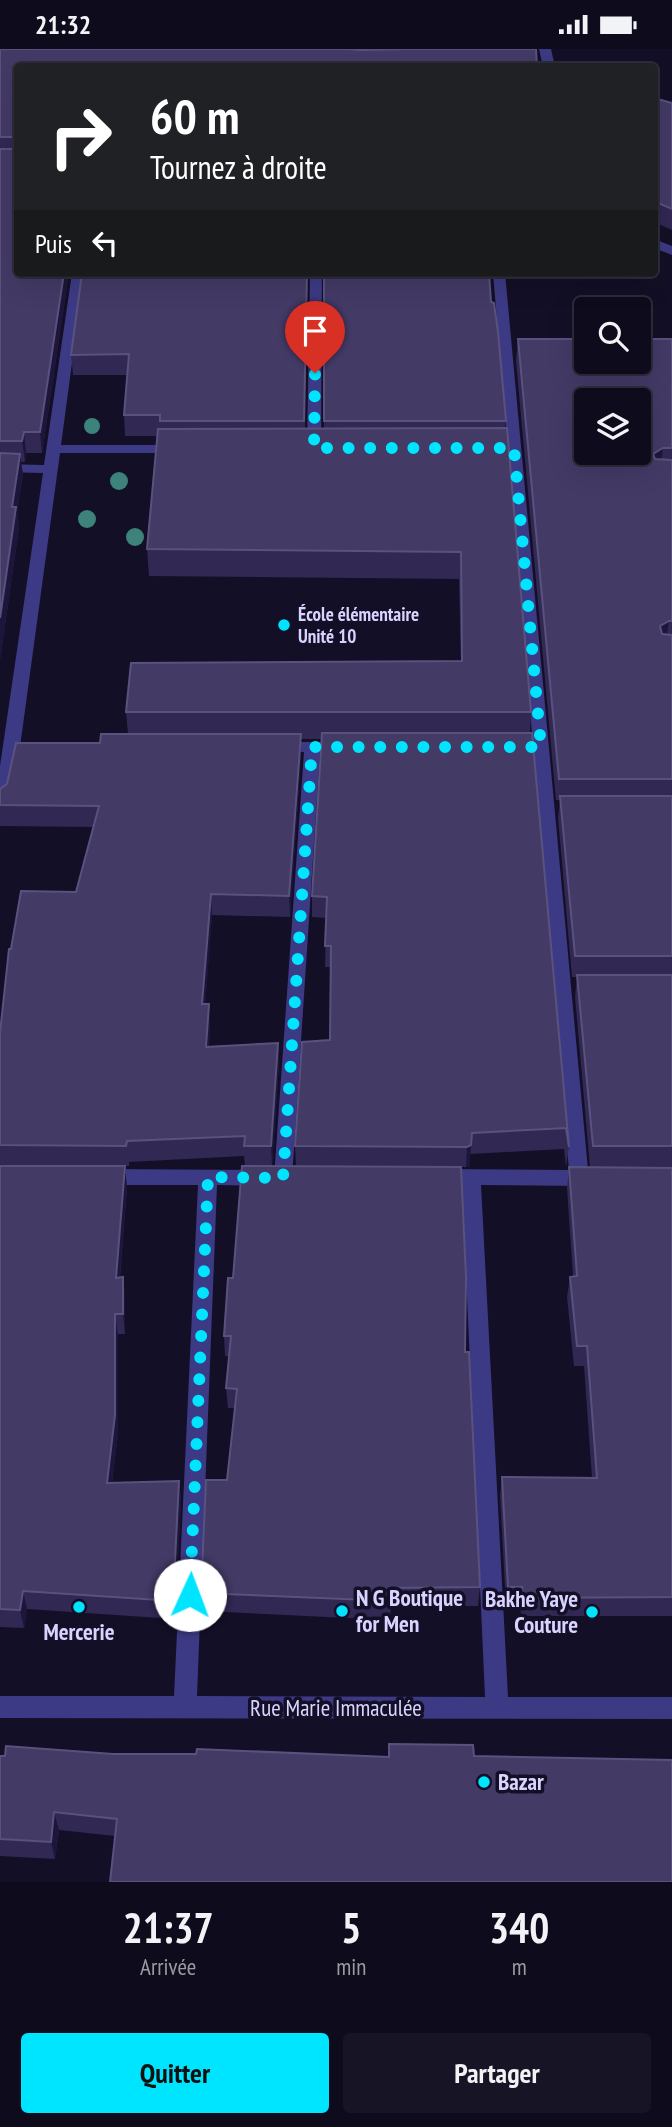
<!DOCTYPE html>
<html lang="fr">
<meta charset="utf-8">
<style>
body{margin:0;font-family:"PT Sans Narrow",sans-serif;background:#171425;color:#f1f3f6;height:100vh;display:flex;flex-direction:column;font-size:26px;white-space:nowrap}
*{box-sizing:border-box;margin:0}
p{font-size:23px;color:#9b9ba3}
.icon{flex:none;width:38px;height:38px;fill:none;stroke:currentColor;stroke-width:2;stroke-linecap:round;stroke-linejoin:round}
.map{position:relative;height:1833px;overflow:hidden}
.details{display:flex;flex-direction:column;background:#0e0b1c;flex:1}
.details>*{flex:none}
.hud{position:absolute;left:14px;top:14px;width:644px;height:214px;border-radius:7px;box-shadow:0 7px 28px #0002,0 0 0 2px #2e2b3b;background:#202124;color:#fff;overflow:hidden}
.tools{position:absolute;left:574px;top:248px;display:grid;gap:14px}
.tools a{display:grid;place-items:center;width:77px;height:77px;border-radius:7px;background:#0e0b1c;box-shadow:0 7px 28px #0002,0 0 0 2px #2e2b3b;font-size:35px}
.pin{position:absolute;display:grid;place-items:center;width:60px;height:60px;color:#fff;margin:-72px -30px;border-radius:50% 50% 50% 0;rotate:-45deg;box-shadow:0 0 7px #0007}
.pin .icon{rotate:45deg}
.me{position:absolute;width:77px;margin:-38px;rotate:2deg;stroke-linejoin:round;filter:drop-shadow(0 0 5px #0008)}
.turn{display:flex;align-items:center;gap:24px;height:147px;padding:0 21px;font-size:32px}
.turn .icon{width:91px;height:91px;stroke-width:2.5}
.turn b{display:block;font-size:49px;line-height:60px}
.then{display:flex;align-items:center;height:66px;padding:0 21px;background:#0003;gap:14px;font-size:26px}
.eta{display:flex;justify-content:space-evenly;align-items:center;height:119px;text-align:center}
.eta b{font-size:42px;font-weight:600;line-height:49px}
.button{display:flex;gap:14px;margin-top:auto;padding:14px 21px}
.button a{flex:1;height:80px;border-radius:7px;background:#00e5ff;color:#111;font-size:28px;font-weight:600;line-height:80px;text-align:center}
.button a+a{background:#171425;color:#f1f3f6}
.status{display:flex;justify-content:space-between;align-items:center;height:49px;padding:0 35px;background:#0e0b1c;direction:ltr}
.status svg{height:19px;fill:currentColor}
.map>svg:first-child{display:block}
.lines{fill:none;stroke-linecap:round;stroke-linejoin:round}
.minor{fill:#3d3a85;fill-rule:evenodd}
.tree{fill:#3d827b}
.wall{fill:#312854;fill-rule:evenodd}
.shaded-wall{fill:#1d163a}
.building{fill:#433a66;stroke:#5a527e;stroke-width:2;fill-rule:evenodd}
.route{stroke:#00e5ff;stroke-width:12;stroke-dasharray:0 21.6}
.poi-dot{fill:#00e5ff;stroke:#130f26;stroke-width:2.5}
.labels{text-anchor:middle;stroke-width:7;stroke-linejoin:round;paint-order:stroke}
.poi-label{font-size:19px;font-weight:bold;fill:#d9d4ff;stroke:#130f26;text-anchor:start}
.near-poi-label{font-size:23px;font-weight:bold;fill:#d9d4ff;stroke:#130f26;text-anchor:start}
.near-street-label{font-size:23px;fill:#d9d4ff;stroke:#130f26}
</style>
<div class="status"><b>21:32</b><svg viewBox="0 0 49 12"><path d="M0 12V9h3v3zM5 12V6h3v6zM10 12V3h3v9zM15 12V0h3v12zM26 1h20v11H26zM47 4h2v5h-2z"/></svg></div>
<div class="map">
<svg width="672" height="1833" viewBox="0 0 672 1833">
<rect width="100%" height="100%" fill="#130f26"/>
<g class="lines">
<!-- minor -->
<path class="minor" d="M539,0H551L555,18H543Z
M654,190L672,197V206L654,199Z
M72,224H84L61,396H180L187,400L180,404H60L20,698L8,755L0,761V717L43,424L0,423V415L44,416Z
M310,224H322L321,399L314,403L307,399Z
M493,224H505L588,1121L595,1124L597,1129L595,1134L588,1137L481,1136L508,1648H672V1670L0,1669V1647H174L198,1136H101L94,1133L92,1128L94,1123L101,1120L262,1121L269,1124L271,1129L269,1134L262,1137L217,1136L197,1647L485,1648L462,1136L430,1133L428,1128L430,1123L437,1120L569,1121Z
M279,693H345L353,698L345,703H320L292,1129L290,1134L283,1137L276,1134L274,1129L304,703L273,702L271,698Z"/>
</g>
<!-- trees -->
<g class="tree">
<circle cx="92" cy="377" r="8"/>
<circle cx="119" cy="432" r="9"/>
<circle cx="87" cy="470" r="9"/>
<circle cx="135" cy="488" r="9"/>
</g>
<!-- wall -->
<path class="wall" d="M0,0H536L18,18V224H69L42,404H26L25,413H21L23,426L17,463L19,479L0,611Z
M654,49L672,54V181L654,173Z
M82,224H307L305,380L324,379V224L491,253L506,372L505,379L531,663L530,684L569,1098L566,1118L564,1100L470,1105V1117L466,1118H387L465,1303L480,1538L478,1557H391L390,1571L203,1562L201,1544L227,1431L235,1359H228L226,1339L229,1307H225L224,1287L233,1229L245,1117L244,1107L129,1113V1117L0,1116V984L11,900L76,843L93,778L0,777V740L100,694L128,685L126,663L461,612L459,530L149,527L147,500L157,387H125L124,366L127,326H73L71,306ZM301,690H322L312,847V868L326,869L325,918H331L330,991L295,1097L296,1117H272L279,1015L278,994L209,997L210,976L205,955L212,866L290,868L301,706Z
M518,290H672V1567H521L520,1556H506L500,1447L502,1428L592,1429L584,1317H574L567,1248L570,1228L573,1227L567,1139L569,1118H590L575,948L577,928H572L558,769L560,751H556L516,312Z
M0,1117L127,1138L120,1229L123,1228L125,1248V1285H118V1385L112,1434L179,1432L181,1451L175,1570L27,1560L24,1579L0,1578Z
M473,1696L115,1787L59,1781L55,1810L0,1807V1707L113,1705L388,1708Z"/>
<!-- shaded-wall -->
<path class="shaded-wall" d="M64,224H69L42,404L40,383Z
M24,383L26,404L25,413L22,392Z
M663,399L660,420L653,405Z
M20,405L23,426L17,463L19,479L0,611V569L12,458Z
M669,572L666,593L657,599L660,577Z
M301,685V706L290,868L289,847Z
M211,845L212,866L204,976L202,955Z
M209,955L210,976L207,1018L206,998Z
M278,994L279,1015L272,1117L271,1097Z
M471,1096L470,1117L466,1118L467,1098Z
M125,1117L127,1138L118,1248L116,1229Z
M123,1228L125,1248V1285L123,1265Z
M115,1265L118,1285V1385L110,1452L107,1434Z
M179,1432L181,1451L175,1570L173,1552Z
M23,1542L27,1560L24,1579L20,1561Z
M54,1763L59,1781L55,1810L51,1793Z"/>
<!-- building -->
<path class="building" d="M0,0H347L360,1L409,0H536L537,18H18V88H0Z
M654,49L672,54V160L654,152Z
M0,100H18V224H64L40,383H24L22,392H0Z
M82,224H307L304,372H160V366H124L129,305L71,306Z
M324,224H489L491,253L494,254L498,283L506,372H324Z
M518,290H586V313H639V290H672V399H663L653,405L655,410L672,411V572H669L660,577L662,585L672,586V730H559ZM586,352H639V404H586Z
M507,379L531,663H126L131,614L462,612L461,503L147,500L158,380Z
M0,404L20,405L12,458H16L0,569Z
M322,684H532L569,1098L566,1079L472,1084L471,1096L467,1098L295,1097L302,993L330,991L331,897H325L327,848L312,847Z
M101,685H301L289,847L211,845L202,955H209L206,998L278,994L271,1097H244L245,1087L127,1092L126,1097L0,1096V984L9,900H11L21,842L76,843L99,757L0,756V740L7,735L16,694H100Z
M560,747H672V907H575Z
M577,926H672V1097H593Z
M0,1117H125L116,1229L123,1228V1265H115V1366L107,1434L179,1432L173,1552L23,1542L20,1561L0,1560Z
M242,1117L461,1118L466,1229L465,1303H469L480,1538L391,1539V1552L201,1544L206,1431H227L237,1340L226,1339L231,1287H224L228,1229H233Z
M569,1118L672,1119V1548L523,1549L522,1538H508L502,1428L597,1429L587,1297H577L570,1228L577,1227Z
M389,1695L473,1696L474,1707L672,1711V1833H110L117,1770L54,1763L51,1793L0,1790V1707H5L6,1697L113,1705H196L197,1700L389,1708Z"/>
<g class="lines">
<!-- route -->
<path class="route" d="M190,1546L208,1128L283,1129L312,698H541L514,399H314L315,324"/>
</g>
<!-- markers -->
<g class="poi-dot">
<circle cx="284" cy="576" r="7"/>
<circle cx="79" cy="1558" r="7"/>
<circle cx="342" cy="1562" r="7"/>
<circle cx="592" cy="1563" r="7"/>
<circle cx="484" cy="1733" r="7"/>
</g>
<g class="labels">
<!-- poi labels -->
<g class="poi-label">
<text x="298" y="572">École élémentaire<tspan x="298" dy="22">Unité 10</tspan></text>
</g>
<!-- near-poi labels -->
<g class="near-poi-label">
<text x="356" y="1557">N G Boutique<tspan x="356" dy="26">for Men</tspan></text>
<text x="578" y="1558" text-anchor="end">Bakhe Yaye<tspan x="578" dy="26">Couture</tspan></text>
<text x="79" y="1591" text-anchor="middle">Mercerie</text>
<text x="498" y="1741">Bazar</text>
</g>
<!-- near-street labels -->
<g class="near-street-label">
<text x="336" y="1667">Rue Marie Immaculée</text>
</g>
</g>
</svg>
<div class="tools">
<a><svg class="icon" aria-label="search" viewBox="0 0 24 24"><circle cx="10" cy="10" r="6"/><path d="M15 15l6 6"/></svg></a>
<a><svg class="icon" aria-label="layers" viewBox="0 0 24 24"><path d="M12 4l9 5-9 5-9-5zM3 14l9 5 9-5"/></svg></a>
</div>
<div class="pin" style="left:315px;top:324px;background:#d93025"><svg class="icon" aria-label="arrive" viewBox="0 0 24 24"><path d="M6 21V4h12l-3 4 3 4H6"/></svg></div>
<svg class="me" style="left:190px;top:1546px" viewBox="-20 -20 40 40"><circle r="19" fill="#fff"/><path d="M0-13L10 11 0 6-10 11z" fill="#00e5ff"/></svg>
<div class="hud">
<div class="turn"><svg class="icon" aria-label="right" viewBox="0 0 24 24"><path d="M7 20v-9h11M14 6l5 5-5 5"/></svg><div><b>60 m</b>Tournez à droite</div></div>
<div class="then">Puis<svg class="icon" aria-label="left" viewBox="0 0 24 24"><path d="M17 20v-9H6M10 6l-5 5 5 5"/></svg></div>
</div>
</div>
<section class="details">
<div class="eta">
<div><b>21:37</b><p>Arrivée</p></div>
<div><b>5</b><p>min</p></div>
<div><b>340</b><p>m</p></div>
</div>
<div class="button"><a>Quitter</a><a>Partager</a></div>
</section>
